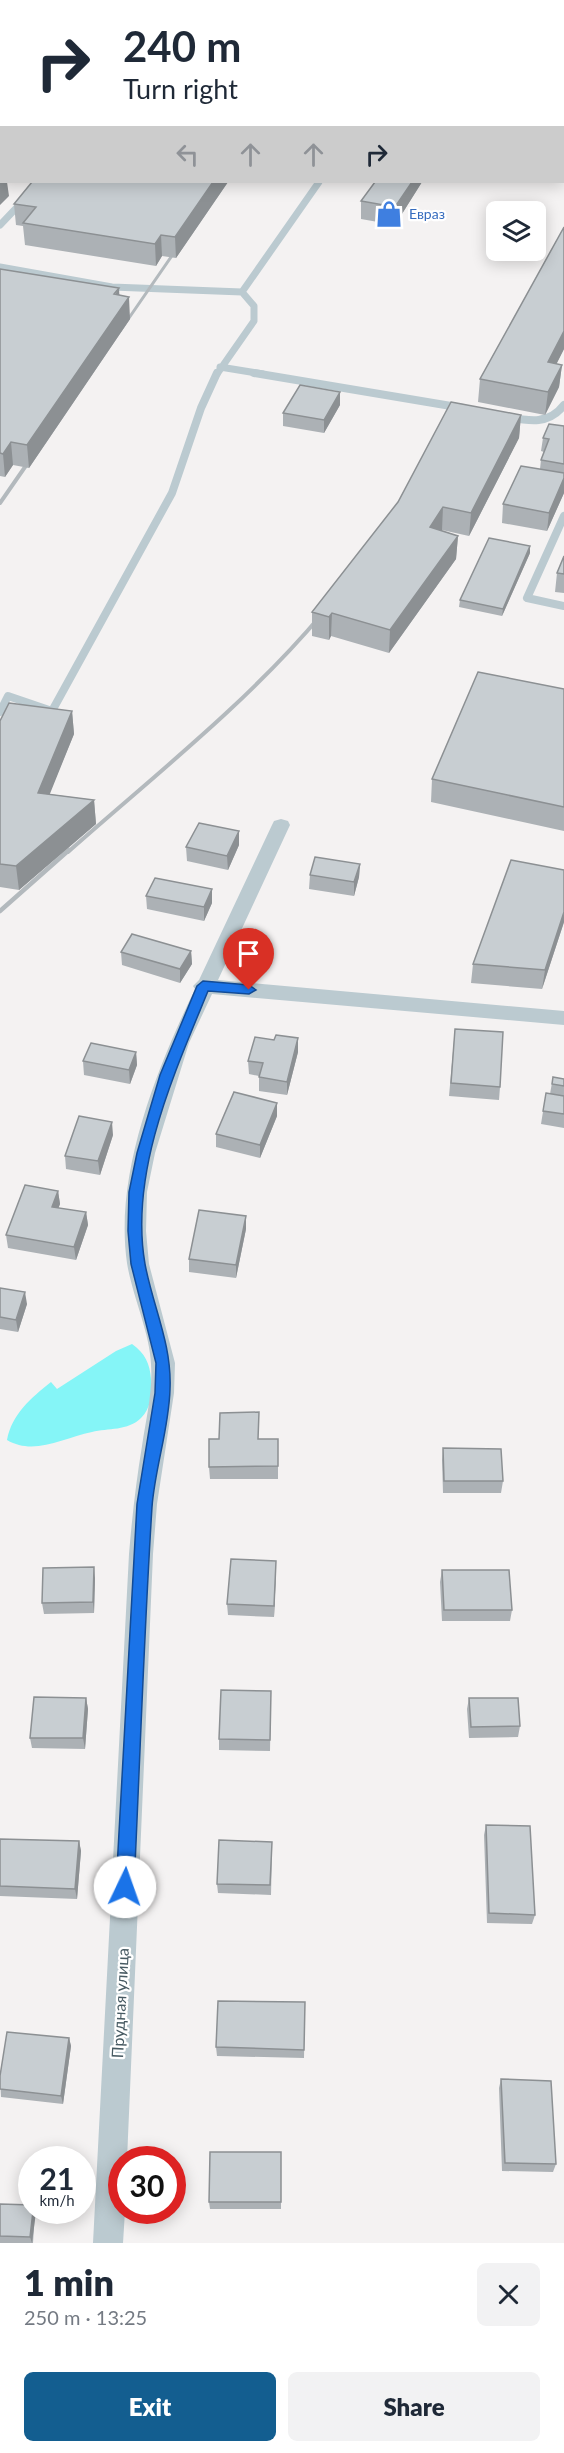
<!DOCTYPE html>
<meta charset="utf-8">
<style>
body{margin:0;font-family:Lato,sans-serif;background:#f2f2f3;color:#1f2937;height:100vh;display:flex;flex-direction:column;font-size:22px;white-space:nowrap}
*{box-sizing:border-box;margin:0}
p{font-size:20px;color:#747a83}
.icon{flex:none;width:33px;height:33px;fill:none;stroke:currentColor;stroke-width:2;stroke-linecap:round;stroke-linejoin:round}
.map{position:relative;height:2243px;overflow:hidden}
.side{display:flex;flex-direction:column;background:#fff;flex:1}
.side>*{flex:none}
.banner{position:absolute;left:0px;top:0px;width:564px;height:183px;box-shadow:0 3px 15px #0003;background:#fff;color:#1f2937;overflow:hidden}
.buttons{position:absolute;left:486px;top:201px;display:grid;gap:12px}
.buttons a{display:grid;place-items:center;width:60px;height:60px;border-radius:9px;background:#fff;box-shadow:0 3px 15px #0003;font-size:30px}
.speed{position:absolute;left:18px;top:2146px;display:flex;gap:12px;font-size:30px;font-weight:700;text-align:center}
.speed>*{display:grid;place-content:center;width:78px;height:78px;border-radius:50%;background:#fff;box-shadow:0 3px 15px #0003;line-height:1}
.speed small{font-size:15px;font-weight:400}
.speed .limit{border:9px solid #d22;background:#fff;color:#111}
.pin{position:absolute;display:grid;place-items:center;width:51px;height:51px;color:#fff;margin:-62px -26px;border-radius:50% 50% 50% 0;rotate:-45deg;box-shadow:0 0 6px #0007}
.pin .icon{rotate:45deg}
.me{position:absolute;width:66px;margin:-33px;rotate:3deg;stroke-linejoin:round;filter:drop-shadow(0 0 4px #0008)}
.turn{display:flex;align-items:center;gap:21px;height:126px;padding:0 24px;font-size:27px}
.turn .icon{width:78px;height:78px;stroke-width:2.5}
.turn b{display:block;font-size:42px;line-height:51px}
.lanes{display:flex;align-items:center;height:57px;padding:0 24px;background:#0003;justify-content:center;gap:30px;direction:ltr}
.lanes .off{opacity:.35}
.round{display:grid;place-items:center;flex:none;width:63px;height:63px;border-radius:9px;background:#f2f2f3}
.summary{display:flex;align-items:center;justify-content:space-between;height:102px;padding:0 24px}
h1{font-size:36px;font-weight:800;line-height:45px}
.cta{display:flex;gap:12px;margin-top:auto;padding:12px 24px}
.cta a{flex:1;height:69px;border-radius:9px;background:#135e90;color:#fff;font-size:24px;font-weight:800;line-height:69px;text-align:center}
.cta a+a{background:#f2f2f3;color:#1f2937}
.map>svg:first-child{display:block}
.water{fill:#85f5f7}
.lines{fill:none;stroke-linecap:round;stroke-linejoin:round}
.lane-far1{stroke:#bbcad0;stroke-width:7}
.lane{stroke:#bbcad0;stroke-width:8}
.street{fill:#bbcad0;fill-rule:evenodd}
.rail-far2{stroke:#b3b9bd;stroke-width:3}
.rail-far1{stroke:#b3b9bd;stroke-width:4}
.rail{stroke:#b3b9bd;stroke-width:4.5}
.wall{fill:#acb1b5}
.shaded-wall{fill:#8c9093}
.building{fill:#c8ced2;stroke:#8c9093;stroke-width:1.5}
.route{fill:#1a73e8;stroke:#114b97;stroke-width:1.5}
.labels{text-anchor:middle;stroke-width:4.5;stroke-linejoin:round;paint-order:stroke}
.far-shop-label{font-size:14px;fill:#366cbe;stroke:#fff;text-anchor:start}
.street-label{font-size:16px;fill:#475a62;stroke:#fff}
</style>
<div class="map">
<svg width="564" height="2243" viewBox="0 0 564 2243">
<rect width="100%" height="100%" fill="#f4f2f2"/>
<!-- water -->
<path class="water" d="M132,1344C145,1353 150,1364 151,1379C152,1393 151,1409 141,1418C128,1431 108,1428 92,1432C63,1438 34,1456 7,1440C12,1414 31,1398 51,1382L57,1389L116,1351Z"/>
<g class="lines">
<!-- lane-far1 -->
<path class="lane-far1" d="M0,225L41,182
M0,267L112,287L242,292
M220,367L263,374
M217,374L254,321V306L242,292L319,182"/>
<!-- lane -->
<path class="lane" d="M254,373L463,408
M507,417C529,421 549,425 564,405
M564,516L527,598L564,606
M0,712L8,696L52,711L172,493L201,408L217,373"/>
<!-- street -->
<path class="street" d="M281,819L288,821L290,825L218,980L564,1011V1025L212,994L189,1043L155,1153L147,1192L146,1231L149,1264L175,1363L174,1393L157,1504L153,1554L127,2160H122V2211H125L123,2243H93L129,1554C132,1518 136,1482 142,1446C146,1419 153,1391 151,1364C150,1333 132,1295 127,1263C114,1174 157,1068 195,989L193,986L199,980L272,825L274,821Z"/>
<!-- rail-far2 -->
<path class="rail-far2" d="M120,331L180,244"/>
<!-- rail-far1 -->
<path class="rail-far1" d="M0,503L34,454
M68,852C155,775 247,703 322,614"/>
<!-- rail -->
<path class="rail" d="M0,911L69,850"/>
</g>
<!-- wall -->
<path class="wall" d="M414,0H549L550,2H415Z
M2,122V168L0,167V124Z
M228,182L176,258L162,256L156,266L25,245L23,226L16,225L14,204Z
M375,182H422L395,225L361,219V201Z
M564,227V349L556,364L562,365L559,387L545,415L478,402L480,379Z
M0,269L119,288V295L130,319L29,468L13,465L5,477L0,476Z
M340,392V405L324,433L283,426V413Z
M521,415L519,438L469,536L442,530L441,531L458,536L456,559L389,653L331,636L329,640L312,636V612Z
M564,426V493L547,531L502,523L503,504L540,469L541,460L544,452L541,451L543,438Z
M530,553L502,616L459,607L460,600Z
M564,556V593L555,592L557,573Z
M564,689V831L431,802L432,779Z
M72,711L74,734L49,794L94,800L96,824L19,890L0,887V721Z
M239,831V845L228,870L187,861L186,847Z
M360,864L359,877L354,896L309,889L310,875Z
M564,870V922L542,989L471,983L473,964Z
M146,896L212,903L204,921L147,909Z
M191,951L192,964L180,983L122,965L121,952Z
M455,1029L500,1087L499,1100L449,1096Z
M298,1038V1052L287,1095L259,1091V1076L249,1074L248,1061L274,1040Z
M136,1052L137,1065L130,1084L84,1075L83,1061Z
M553,1077L564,1079V1128L541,1124L546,1093L550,1094Z
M277,1103V1116L260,1158L216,1147V1134Z
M113,1135L100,1175L66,1169L65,1156Z
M58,1191L60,1204L58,1208L86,1212L88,1225L76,1260L8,1248L6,1235Z
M246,1229L236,1278L189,1272V1259Z
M0,1288L27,1304L18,1332L0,1329Z
M259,1439H278V1479H210L209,1467Z
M443,1448L503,1481L501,1493H443L442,1460Z
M276,1561L274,1617L228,1615L227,1604Z
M442,1570L512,1610L510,1621H442L440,1582Z
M95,1578L94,1613L44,1614L42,1603Z
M271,1691L270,1751L219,1750V1739Z
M86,1698L88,1709L85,1749L32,1748L30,1738Z
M469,1698L520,1726L518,1737L469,1738L467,1709Z
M486,1825L535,1915L532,1924L487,1923L484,1835Z
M0,1839L79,1841L81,1851L77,1899L0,1896Z
M272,1852L271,1895L218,1893L217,1884Z
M305,2002L304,2058L217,2056L216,2047Z
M69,2038L71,2046L63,2104L1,2097L0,2076Z
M501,2079L556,2164L553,2172L502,2171L499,2088Z
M281,2152V2209H210L209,2202Z
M0,2204L32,2211H35L33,2243H0Z"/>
<!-- shaded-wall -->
<path class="shaded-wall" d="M196,0H254V2H178Z
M564,69V83L562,85V71Z
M2,179V182H7L9,196L0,205V181Z
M213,182H228L176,258L175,237Z
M412,182H422L395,225V207Z
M161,235L162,256L156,266L155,244Z
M119,288L120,309L129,297L130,319L29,468L27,445Z
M564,331V349L546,385L548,362Z
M562,365L559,387L545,415L548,392Z
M340,392V405L324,433V420Z
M521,415L519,438L469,536L471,513Z
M11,442L13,465L5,477L3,454Z
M564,478V493L547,531L549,513Z
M443,507L442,530L428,550L430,527Z
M458,536L456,559L389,653L390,630Z
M530,546V553L502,616L503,609Z
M332,613L331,636L329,640V617Z
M72,711L74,734L41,816L38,793Z
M94,800L96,824L19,890L16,866Z
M239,831V845L228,870L227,856Z
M360,864L359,877L354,896V882Z
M212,889V903L204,921V907Z
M564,912V922L542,989L545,970Z
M191,951L192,964L180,983V969Z
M298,1038V1052L287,1095V1082Z
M136,1052L137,1065L130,1084L129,1070Z
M277,1103V1116L260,1158V1145Z
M112,1122L113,1135L100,1175L98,1161Z
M58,1191L60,1204L54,1220L52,1207Z
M86,1212L88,1225L76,1260L74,1247Z
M246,1216V1229L236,1278V1265Z
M25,1292L27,1304L18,1332L16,1320Z
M276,1561V1573L274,1617V1606Z
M94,1567L95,1578L94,1613L93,1602Z
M86,1698L88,1709L85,1749L83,1738Z
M79,1841L81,1851L77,1899L75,1889Z
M69,2038L71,2046L63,2104L61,2096Z
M33,2211H35L36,2212L32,2243L30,2237Z"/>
<!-- building -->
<path class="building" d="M160,0H196L178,2H161Z
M425,0H549L550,2H425Z
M562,58H564V69L562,71Z
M2,122V147H0V124Z
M32,182H213L175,237L161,235L155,244L23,223L36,207L14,204Z
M375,182H412L395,207L361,201Z
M564,227V331L548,362L562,365L548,392L480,379Z
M0,269L119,288L114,294L129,297L27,445L11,442L3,454L0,453Z
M300,385L340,392L324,420L283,413Z
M451,402L521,415L471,513L443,507L430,527L458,536L390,630L332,613L329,617L312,612L398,502Z
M549,424L564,426V464L541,460L549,439L543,438Z
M521,466L564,473V478L549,513L503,504Z
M489,538L530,546L503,609L460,600Z
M564,556V574L557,573Z
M478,672L564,689V807L432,779Z
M9,703L72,711L38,793L94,800L16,866L0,864V721Z
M199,823L239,831L227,856L186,847Z
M315,857L360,864L354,882L310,875Z
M511,860L564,870V912L545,970L473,964Z
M155,878L212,889L204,907L146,896Z
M132,934L191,951L180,969L121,952Z
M455,1029L503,1032L500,1087L451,1083Z
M276,1035L298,1038L287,1082L259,1077L263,1063L248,1061L255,1037L274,1040Z
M91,1043L136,1052L129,1070L83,1061Z
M553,1077L564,1079V1086L552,1084Z
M234,1092L277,1103L260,1145L216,1134Z
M546,1093L564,1096V1114L543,1111Z
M79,1116L112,1122L98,1161L65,1156Z
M25,1185L58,1191L52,1207L86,1212L74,1247L6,1235Z
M199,1210L246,1216L236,1265L189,1259Z
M0,1288L25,1292L16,1320L0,1317Z
M259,1412L258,1439H278V1466L209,1467V1439H219L220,1413Z
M443,1448L501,1449L503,1481H444Z
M231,1559L276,1561L274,1606L227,1604Z
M94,1567L93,1602L42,1603L43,1568Z
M442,1570H509L512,1610H444Z
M221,1690L271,1691L270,1740L219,1739Z
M34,1697L86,1698L83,1738H30Z
M469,1698H518L520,1726L471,1727Z
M486,1825L530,1826L535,1915L489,1913Z
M0,1839L79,1841L75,1889L0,1886Z
M219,1840L272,1842L270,1885L217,1884Z
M218,2001L305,2002L304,2050L216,2047Z
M7,2032L69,2038L61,2096L0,2089V2076Z
M501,2079L551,2081L556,2164L505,2163Z
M210,2152H281V2202H209Z
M0,2204L32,2205V2211H33L30,2237L0,2236Z"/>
<!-- route -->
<path class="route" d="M203,981L249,985L256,990L249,994L208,991C174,1074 129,1172 145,1264C153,1307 172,1344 170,1389C169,1429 155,1467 152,1507C144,1633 140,1760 134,1887L132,1893L125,1896L119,1893L116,1887L137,1504L155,1393L156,1363L131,1264L128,1231L129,1192L137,1153L160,1075L197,986Z"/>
<!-- icons -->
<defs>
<symbol id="shop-bare" viewBox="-9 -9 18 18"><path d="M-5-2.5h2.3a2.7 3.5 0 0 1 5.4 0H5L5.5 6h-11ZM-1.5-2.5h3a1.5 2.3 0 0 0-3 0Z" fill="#3f7fe0" stroke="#fff" stroke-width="2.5" paint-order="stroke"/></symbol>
</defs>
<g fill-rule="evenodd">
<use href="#shop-bare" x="370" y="195" width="38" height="38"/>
</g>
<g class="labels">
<!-- far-shop labels -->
<g class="far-shop-label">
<text x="409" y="219">Евраз</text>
</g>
<!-- street labels -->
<g class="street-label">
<text transform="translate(120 2003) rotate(-87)" y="6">Прудная улица</text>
</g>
</g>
</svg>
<div class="buttons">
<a><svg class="icon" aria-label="layers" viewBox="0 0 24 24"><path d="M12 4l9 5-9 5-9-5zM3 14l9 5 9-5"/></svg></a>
</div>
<div class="speed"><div>21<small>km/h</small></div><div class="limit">30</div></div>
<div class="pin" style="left:249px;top:990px;background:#d93025"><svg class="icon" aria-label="arrive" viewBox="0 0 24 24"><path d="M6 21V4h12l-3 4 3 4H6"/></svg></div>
<svg class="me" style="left:125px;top:1887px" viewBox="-20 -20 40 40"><circle r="19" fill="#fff"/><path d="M0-13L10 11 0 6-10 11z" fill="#1a73e8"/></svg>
<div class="banner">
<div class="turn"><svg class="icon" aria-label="right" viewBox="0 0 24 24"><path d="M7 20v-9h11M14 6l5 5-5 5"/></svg><div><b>240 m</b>Turn right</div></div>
<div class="lanes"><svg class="icon off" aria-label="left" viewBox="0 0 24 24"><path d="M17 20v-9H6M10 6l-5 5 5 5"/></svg><svg class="icon off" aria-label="ahead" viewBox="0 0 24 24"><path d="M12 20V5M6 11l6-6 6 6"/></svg><svg class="icon off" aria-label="ahead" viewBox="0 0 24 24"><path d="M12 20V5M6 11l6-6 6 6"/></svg><svg class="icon" aria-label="right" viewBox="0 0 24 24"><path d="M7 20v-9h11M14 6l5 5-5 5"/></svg></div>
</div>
</div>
<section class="side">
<div class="summary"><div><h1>1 min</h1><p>250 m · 13:25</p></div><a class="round"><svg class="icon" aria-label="close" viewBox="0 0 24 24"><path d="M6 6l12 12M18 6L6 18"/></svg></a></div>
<div class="cta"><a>Exit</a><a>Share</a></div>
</section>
